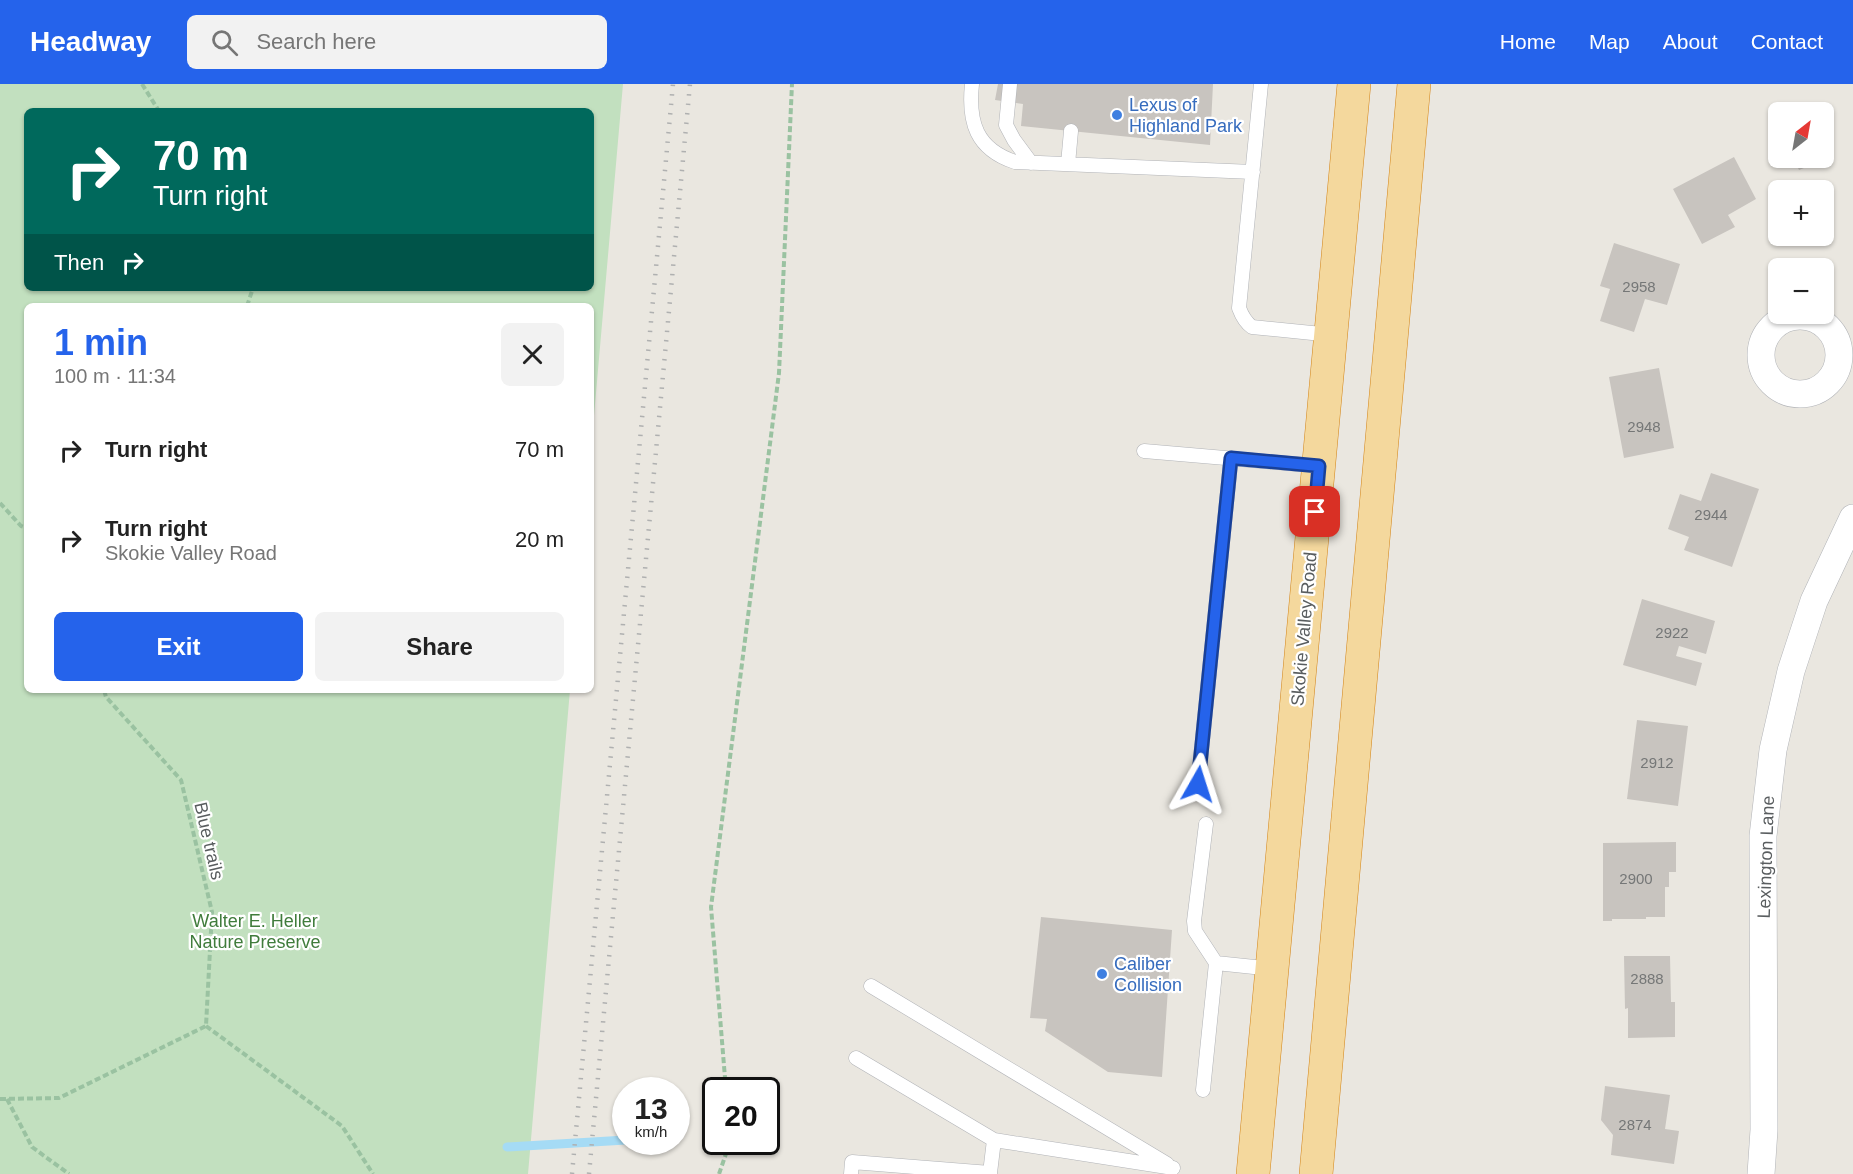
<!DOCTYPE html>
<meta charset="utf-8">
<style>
body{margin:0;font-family:Arial,sans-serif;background:#f2f2f2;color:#222;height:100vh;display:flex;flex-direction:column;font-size:22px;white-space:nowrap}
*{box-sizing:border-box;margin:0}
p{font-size:20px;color:#767676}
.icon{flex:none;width:33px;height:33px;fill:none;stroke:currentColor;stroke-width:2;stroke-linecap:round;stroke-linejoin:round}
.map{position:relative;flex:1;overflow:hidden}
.details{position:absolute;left:24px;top:219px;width:570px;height:390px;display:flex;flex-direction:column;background:#fff;border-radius:9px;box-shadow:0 2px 4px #0004}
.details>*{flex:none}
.banner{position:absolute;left:24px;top:24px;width:570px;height:183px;border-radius:9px;box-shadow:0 2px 4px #0004;background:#00695c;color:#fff;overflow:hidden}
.needle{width:39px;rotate:31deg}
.tools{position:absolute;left:1768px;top:18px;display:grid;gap:12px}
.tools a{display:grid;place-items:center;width:66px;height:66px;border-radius:9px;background:#fff;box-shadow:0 2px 4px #0004;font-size:30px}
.speed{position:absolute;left:612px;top:993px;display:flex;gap:12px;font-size:30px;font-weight:700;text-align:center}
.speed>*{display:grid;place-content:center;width:78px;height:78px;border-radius:50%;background:#fff;box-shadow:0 2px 4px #0004;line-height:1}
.speed small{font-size:15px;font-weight:400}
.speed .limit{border:3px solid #111;border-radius:9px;background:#fff;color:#111}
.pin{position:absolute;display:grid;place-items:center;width:51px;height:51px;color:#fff;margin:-26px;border-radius:12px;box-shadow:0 3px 9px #0006}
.me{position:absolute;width:66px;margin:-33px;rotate:6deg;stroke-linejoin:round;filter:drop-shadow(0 0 4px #0008)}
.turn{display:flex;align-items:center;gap:21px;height:126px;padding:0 30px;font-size:27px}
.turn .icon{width:78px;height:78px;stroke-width:2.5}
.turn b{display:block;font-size:42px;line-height:51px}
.then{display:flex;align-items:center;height:57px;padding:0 30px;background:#0003;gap:12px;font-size:22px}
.round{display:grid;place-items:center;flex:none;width:63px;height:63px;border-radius:9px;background:#f2f2f2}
.overview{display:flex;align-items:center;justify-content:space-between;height:102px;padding:0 30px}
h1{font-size:36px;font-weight:800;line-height:45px;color:#2563eb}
.primary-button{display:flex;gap:12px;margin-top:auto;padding:12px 30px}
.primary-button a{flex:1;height:69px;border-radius:9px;background:#2563eb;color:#fff;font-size:24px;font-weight:800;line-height:69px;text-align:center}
.primary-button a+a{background:#f2f2f2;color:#222}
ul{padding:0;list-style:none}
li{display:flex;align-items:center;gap:18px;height:90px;padding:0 30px}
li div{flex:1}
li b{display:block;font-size:22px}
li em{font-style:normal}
header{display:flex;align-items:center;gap:36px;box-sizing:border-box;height:84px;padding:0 30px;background:#2563eb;color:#fff}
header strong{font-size:28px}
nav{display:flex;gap:33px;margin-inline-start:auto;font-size:21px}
.search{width:420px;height:54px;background:#f2f2f2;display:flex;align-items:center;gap:15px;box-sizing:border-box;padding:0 21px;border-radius:9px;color:#767676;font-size:22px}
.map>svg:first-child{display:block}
.green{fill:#c2e0bf;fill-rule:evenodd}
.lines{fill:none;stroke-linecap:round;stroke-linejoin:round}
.stream{stroke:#a5dbf5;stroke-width:9}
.building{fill:#c8c4bf}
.service-casing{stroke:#b1b3b7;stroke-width:15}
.minor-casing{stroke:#b1b3b7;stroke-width:28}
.trunk-casing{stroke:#d38417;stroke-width:34}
.path{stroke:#9ac2a1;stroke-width:4;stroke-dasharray:6 3;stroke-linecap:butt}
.service{stroke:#fff;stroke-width:14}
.minor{stroke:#fff;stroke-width:27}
.trunk{stroke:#f4d89d;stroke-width:33}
.rail{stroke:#afb0b0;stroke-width:4.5;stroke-dasharray:1.5 8;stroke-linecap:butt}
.route-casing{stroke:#184099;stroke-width:15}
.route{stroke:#2563eb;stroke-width:10}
.shop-dot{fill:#3f7fe0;stroke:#fff;stroke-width:2}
.labels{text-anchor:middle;stroke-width:4.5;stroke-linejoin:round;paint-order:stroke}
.number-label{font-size:15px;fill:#757777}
.shop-label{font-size:18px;fill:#366cbe;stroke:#fff;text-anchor:start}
.street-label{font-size:18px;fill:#595d5f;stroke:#fff}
.park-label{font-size:18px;fill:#407c3c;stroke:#fff}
</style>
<header>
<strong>Headway</strong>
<div class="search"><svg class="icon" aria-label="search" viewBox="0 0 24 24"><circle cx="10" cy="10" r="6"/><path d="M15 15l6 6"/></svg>Search here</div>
<nav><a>Home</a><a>Map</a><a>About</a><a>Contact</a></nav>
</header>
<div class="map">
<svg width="1853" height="1090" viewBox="0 0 1853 1090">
<rect width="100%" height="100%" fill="#eae7e0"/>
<!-- green -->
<path class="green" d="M0,0H623L591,366V222H27V606H570L528,1090H0ZM27,27H591V204H27Z"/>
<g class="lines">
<!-- stream -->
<path class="stream" d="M507,1063L626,1056"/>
</g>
<!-- building -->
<path class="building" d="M998,0H1213L1210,61L1021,42L1023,20L995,16Z
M1734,73L1756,115L1728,131L1735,143L1702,160L1673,105Z
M1797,74H1805L1809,82L1799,86L1794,75Z
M1614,159L1680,180L1667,221L1645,215L1634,248L1600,237L1610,205L1600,202Z
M1659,284L1674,364L1624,374L1609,293Z
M1711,389L1759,405L1732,483L1684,466L1689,453L1668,445L1680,410L1701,417Z
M1642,515L1715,537L1706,570L1679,562L1676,572L1702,579L1696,602L1623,581Z
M1637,636L1688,642L1678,722L1627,715Z
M1676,758V788H1669V803H1665V833H1646V835H1612V837H1603V759Z
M1041,833L1172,846L1162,993L1108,988L1045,947L1047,935L1030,934Z
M1624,872H1670L1671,918H1675V953L1628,954V924L1625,925Z
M1605,1002L1670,1011L1665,1045L1679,1047L1674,1080L1611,1071L1613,1051L1601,1036Z"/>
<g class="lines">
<defs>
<path id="service" d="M972,0C968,38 976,65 1015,78L1253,88
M1010,0L1006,41L1014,56L1031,79
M1261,0L1239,224C1242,232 1245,238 1252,243L1332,251
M1068,80L1071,47
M1144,367L1319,382
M1198,700L1231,374
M1206,740L1194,837L1195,847L1216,879
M871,902L1167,1080
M856,974L994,1056
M1203,1006L1216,879L1273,885
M851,1090L852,1078L990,1089L994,1056L1173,1084"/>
<path id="minor" d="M1761 271a39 39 0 1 1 78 0a39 39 0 1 1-78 0Z
M1761,1090L1764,1046L1763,752L1773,666L1791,587L1814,517L1853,434"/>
<path id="trunk" d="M1253,1090L1354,0
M1316,1090L1414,0"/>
</defs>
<!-- service casing -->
<use href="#service" class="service-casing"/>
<!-- minor casing -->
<use href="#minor" class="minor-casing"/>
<!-- trunk casing -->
<use href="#trunk" class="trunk-casing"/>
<!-- path -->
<path class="path" d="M142,0L159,27
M247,222L253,204
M0,419L21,442L27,444
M206,942L342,1042L373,1090
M726,1006L711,823L779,289L792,0
M0,1015L59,1014L206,942L212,828L181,696L106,613L104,606
M7,1015L32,1063L69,1090
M719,1090L730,1058"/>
<!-- service -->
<use href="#service" class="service"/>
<!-- minor -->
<use href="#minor" class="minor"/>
<!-- trunk -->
<use href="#trunk" class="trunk"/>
<!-- rail -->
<path class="rail" d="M572,1090L673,0
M589,1090L690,0"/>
</g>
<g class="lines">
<defs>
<path id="route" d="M1198,700L1231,374L1319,382L1315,428"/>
</defs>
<!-- route casing -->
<use href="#route" class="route-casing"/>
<!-- route -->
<use href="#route" class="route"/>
</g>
<!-- markers -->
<g class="shop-dot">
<circle cx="1117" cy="31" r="6"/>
<circle cx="1102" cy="890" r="6"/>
</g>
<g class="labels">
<!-- number labels -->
<g class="number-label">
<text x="1639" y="208">2958</text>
<text x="1644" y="348">2948</text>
<text x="1711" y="436">2944</text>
<text x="1672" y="554">2922</text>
<text x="1657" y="684">2912</text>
<text x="1636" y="800">2900</text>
<text x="1647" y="900">2888</text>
<text x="1635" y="1046">2874</text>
</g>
<!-- shop labels -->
<g class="shop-label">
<text x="1129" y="27">Lexus of<tspan x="1129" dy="21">Highland Park</tspan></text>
<text x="1114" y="886">Caliber<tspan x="1114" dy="21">Collision</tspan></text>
</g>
<!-- street labels -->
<g class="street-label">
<text transform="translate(1304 545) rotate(-85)" y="6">Skokie Valley Road</text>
<text transform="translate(209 757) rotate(77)" y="6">Blue trails</text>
<text transform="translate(1766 773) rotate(-88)" y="6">Lexington Lane</text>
</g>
<!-- park labels -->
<g class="park-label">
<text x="255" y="843">Walter E. Heller<tspan x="255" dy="21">Nature Preserve</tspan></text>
</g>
</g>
</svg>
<div class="tools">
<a><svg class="needle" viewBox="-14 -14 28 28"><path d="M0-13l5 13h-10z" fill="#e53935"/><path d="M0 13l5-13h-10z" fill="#767676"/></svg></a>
<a>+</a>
<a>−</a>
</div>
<div class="speed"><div>13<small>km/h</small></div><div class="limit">20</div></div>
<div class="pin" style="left:1315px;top:428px;background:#d93025"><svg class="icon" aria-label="arrive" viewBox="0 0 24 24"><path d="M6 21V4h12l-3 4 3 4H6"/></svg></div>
<svg class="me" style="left:1198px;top:700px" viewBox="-20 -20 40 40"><path d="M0-17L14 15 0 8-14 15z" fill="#2563eb" stroke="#fff" stroke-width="4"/></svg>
<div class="banner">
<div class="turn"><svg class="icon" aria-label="right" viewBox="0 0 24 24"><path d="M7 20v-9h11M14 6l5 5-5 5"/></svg><div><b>70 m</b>Turn right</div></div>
<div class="then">Then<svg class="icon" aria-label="right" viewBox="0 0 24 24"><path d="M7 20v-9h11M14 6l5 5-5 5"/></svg></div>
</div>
<section class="details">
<div class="overview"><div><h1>1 min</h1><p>100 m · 11:34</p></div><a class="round"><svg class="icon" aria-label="close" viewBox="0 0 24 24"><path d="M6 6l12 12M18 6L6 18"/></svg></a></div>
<ul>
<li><svg class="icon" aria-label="right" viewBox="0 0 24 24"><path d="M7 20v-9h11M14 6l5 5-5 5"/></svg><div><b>Turn right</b></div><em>70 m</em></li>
<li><svg class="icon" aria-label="right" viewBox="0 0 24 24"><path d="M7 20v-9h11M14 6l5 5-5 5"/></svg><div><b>Turn right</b><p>Skokie Valley Road</p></div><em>20 m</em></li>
</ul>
<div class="primary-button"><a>Exit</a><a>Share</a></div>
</section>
</div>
